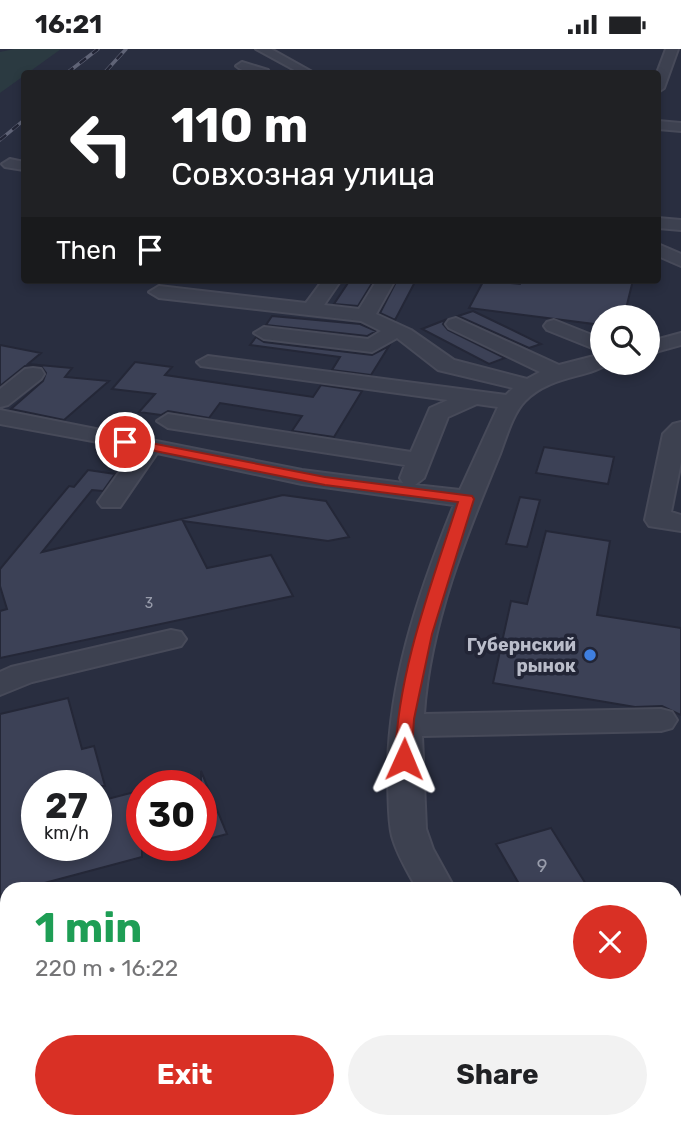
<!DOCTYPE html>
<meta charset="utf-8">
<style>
body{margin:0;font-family:Rubik,sans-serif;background:#f2f2f2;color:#202124;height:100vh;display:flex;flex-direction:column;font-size:26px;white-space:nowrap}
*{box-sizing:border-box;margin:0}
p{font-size:23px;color:#757577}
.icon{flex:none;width:38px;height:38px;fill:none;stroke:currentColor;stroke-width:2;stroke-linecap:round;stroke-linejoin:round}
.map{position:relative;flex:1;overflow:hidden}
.sheet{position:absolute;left:0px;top:833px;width:682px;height:247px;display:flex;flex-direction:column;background:#fff;border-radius:21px 21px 0 0;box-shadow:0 4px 10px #0003}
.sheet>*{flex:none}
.guide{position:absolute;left:21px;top:21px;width:640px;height:214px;border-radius:7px;box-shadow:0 4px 10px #0003;background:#202124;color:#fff;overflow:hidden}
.buttons{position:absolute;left:590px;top:256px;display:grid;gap:14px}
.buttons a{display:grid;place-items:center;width:70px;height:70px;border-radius:50%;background:#fff;box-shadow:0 4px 10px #0003;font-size:35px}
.speed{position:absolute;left:21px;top:721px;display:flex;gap:14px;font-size:35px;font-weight:700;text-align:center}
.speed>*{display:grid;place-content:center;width:91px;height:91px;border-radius:50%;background:#fff;box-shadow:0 4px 10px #0003;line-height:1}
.speed small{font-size:18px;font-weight:400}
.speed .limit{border:10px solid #d22;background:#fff;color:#111}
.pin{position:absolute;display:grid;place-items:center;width:60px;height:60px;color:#fff;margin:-30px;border:4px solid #fff;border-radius:50%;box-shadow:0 2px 7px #0007}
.me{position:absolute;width:77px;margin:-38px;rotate:1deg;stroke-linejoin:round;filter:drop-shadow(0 0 5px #0008)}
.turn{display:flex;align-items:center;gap:24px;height:147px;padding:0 35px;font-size:32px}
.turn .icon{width:91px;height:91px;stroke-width:2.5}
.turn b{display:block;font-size:49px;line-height:60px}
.then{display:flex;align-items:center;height:66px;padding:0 35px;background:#0003;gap:14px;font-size:26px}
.round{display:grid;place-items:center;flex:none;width:74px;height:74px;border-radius:37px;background:#f2f2f2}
.head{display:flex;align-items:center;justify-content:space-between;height:119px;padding:0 35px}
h1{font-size:42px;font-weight:700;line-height:52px;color:#1e9e55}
.button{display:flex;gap:14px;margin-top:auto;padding:14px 35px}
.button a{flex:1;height:80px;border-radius:42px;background:#d93025;color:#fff;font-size:28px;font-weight:700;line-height:80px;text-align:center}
.button a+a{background:#f2f2f2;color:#202124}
.status{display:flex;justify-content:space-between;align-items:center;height:49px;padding:0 35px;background:#fff;direction:ltr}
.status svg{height:19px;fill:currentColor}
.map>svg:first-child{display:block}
.green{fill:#2b3a41}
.building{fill:#3c4156;stroke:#242737;stroke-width:2}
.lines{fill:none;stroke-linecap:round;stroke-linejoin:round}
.minor-casing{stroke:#474a59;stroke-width:4}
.minor{fill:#3d4150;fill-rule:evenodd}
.rail-casing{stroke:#606477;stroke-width:3.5}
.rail{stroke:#222536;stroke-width:2.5;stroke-dasharray:8;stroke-linecap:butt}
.route{fill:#d93025;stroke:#8d1f18;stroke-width:2}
.shop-dot{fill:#3f7fe0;stroke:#222536;stroke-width:2.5}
.labels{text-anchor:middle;stroke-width:7;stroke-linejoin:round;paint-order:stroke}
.number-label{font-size:14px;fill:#989cab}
.poi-label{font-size:18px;font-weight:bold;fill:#babdca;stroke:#222536;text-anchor:end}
.near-number-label{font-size:18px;fill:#989cab}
</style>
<div class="status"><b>16:21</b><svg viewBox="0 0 49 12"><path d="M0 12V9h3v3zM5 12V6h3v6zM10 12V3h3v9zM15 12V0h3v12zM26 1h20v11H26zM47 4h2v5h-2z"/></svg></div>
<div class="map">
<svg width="681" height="1079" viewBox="0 0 681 1079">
<rect width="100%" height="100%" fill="#292e40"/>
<!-- green -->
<path class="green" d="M14,0H61L0,44V3Z
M7,1003V1073H515L518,1079H0V1006Z"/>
<!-- building -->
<path class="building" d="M350,231H374L358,257L334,255Z
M397,231H416L395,271L380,264Z
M484,231L520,235L522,231H633L624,268H602V276L469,259Z
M473,262L541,295L529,299L458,267Z
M272,267L360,275L376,282L367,287L266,276Z
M445,271L443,275L448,281L505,309L489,315L422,280Z
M256,288L264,293L372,306L389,297L371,326L332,321L340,308L250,296Z
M0,296L41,304L28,315L72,319L65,328L109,332L64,371L11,360L43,332L46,324L41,317H25L0,337Z
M135,313L172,318L165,326L313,348L321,336L362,342L334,388L292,382L302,367L220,354L209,369L168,362L161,366L139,363L155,345L112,340Z
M544,398L614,408L608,435L536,424Z
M88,421L115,425L103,442L92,441L42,503L283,446L326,452L349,488L328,492L183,472L207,519L271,506L293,547L0,609V562L7,560L0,537V520L69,437L74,438Z
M520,448L540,451L527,498L506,495Z
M546,482L610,492L597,566L681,579V666L662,657L635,658L493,634L511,552L527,555Z
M68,649L82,700L94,697L105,737H37V796H96V753L142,741V808L22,840H7V844L0,846V665Z
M201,722L227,785L201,792Z
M551,779L589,840H522L496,795Z"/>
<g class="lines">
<defs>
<path id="minor" d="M256,0H271L314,24H300Z
M666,0H678L664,39L658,43L657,24Z
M242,13L268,21L270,24C259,25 245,25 236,17Z
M658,72L681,74V82L658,80Z
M10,110L24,113V121L5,118L2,115Z
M658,169L681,171V181L658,179Z
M658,195L681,205V217L658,207Z
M323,231H341L324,256L359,260L377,231H395L376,265L411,281L454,311L527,330L540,323L449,279L446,275L449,271L456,269L559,316L602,305V313H611C588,330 552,325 525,352C513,364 506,389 500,405C466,487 430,575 424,665L661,660L672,663L677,671L672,679L661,682L422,687L426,780L433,800L455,840H417C408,823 397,806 392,787C388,770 389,751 388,734C386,638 418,545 454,456L302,435L157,404L120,458H102L98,453L136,400L0,375V361L302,421L403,434L400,429L405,416L168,379L157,372L168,365L411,403L430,359L448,351L201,317L197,313L208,307L506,346L513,339L438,321L397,289L372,303L264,290L254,284L264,278L368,290L381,282L361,272L159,249L149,243L159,237L306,254ZM477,355L498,358L460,441L415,436L424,429L448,368Z
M554,271L602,290V303L547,281L544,277L547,273Z
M681,284V296L648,305V293Z
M33,319L41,320L44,325L41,330L8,356L0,358V340L25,320Z
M681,373V413L671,463L681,466V482L649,477L645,471L663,385L673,375Z
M171,581L181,583L186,590L181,597L32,633L0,646V623L11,618Z
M544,1073H588L591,1079H547Z"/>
</defs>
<!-- minor casing -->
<use href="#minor" class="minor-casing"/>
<!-- minor -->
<use href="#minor" class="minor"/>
<defs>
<path id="rail" d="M106,22L126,0
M67,24L98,0
M0,91L24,71"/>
</defs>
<!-- rail casing -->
<use href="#rail" class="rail-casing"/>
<!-- rail -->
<use href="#rail" class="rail"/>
</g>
<!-- route -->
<path class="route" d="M125,389L325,428L472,447L474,450L432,585L414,670L411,715H398L395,710C398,621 431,537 458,453L325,436L120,395V390Z"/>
<!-- markers -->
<circle class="shop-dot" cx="590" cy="606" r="7"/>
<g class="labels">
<!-- number labels -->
<g class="number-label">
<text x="149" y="559">3</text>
</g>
<!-- poi labels -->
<g class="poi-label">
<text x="576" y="602">Губернский<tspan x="576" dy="21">рынок</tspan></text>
</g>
<!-- near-number labels -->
<g class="near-number-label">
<text x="542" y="823">9</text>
</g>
</g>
</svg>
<div class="buttons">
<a><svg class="icon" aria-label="search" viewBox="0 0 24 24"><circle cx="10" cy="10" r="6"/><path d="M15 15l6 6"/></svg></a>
</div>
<div class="speed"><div>27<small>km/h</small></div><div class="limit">30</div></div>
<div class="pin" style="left:125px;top:393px;background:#d93025"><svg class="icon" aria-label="arrive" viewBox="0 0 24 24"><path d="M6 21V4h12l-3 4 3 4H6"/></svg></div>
<svg class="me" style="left:404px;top:710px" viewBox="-20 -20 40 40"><path d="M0-17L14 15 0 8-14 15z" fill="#d93025" stroke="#fff" stroke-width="4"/></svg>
<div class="guide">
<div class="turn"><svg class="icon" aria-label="left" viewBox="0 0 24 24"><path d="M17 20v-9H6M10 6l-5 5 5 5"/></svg><div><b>110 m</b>Совхозная улица</div></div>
<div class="then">Then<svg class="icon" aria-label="arrive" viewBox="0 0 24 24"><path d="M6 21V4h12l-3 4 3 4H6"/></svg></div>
</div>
<section class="sheet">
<div class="head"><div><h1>1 min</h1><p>220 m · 16:22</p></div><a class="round" style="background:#d93025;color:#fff"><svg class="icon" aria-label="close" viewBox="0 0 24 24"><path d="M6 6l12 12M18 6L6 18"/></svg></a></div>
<div class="button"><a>Exit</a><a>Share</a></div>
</section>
</div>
